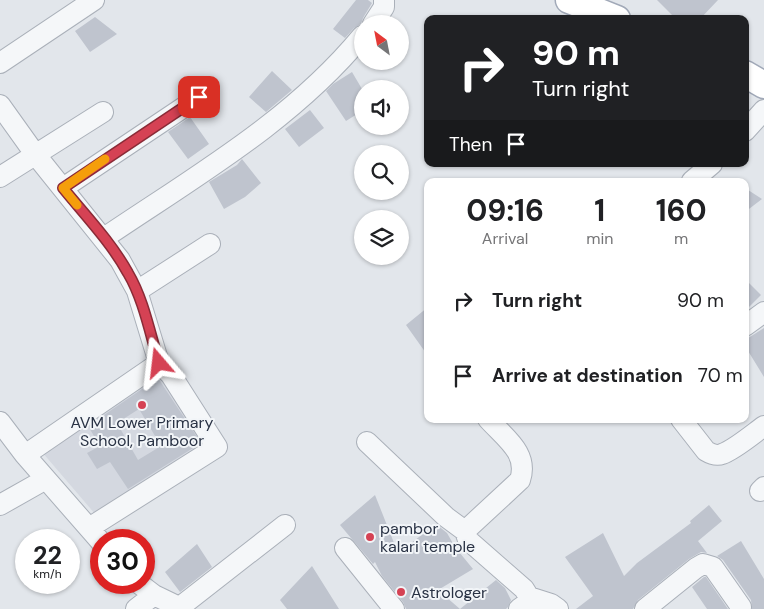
<!DOCTYPE html>
<style>
body{margin:0;font-family:"DM Sans",sans-serif;background:#f6f6f6;color:#202124;height:100vh;display:flex;flex-direction:column;font-size:19px;white-space:nowrap}
*{box-sizing:border-box;margin:0}
p{font-size:16px;color:#757577}
.icon{flex:none;width:28px;height:28px;fill:none;stroke:currentColor;stroke-width:2;stroke-linecap:round;stroke-linejoin:round}
.map{position:relative;flex:1;overflow:hidden}
.details{position:absolute;left:424px;top:178px;width:325px;height:245px;display:flex;flex-direction:column;background:#fff;border-radius:10px;box-shadow:0 1px 4px #0004}
.details>*{flex:none}
.top-card{position:absolute;left:424px;top:15px;width:325px;height:152px;border-radius:10px;box-shadow:0 1px 4px #0004;background:#202124;color:#fff;overflow:hidden}
.needle{width:32px;rotate:328deg}
.buttons{position:absolute;left:354px;top:15px;display:grid;gap:10px}
.buttons a{display:grid;place-items:center;width:55px;height:55px;border-radius:50%;background:#fff;box-shadow:0 1px 4px #0004;font-size:25px}
.speed{position:absolute;left:15px;top:529px;display:flex;gap:10px;font-size:25px;font-weight:700;text-align:center}
.speed>*{display:grid;place-content:center;width:65px;height:65px;border-radius:50%;background:#fff;box-shadow:0 1px 4px #0004;line-height:1}
.speed small{font-size:12px;font-weight:400}
.speed .limit{border:8px solid #d22;background:#fff;color:#111}
.pin{position:absolute;display:grid;place-items:center;width:42px;height:42px;color:#fff;margin:-21px;border-radius:10px;box-shadow:0 2px 8px #0006}
.me{position:absolute;width:55px;margin:-28px;rotate:343deg;stroke-linejoin:round;filter:drop-shadow(0 0 4px #0008)}
.turn{display:flex;align-items:center;gap:18px;height:105px;padding:0 25px;font-size:22px}
.turn .icon{width:65px;height:65px;stroke-width:2.5}
.turn b{display:block;font-size:35px;line-height:42px}
.then{display:flex;align-items:center;height:48px;padding:0 25px;background:#0003;gap:10px;font-size:19px}
.eta{display:flex;justify-content:space-evenly;align-items:center;height:85px;text-align:center}
.eta b{font-size:30px;font-weight:700;line-height:35px}
ul{padding:0;list-style:none}
li{display:flex;align-items:center;gap:15px;height:75px;padding:0 25px}
li div{flex:1}
li b{display:block;font-size:19px}
li em{font-style:normal}
.map>svg:first-child{display:block}
.built{fill:#d4d8e0}
.building{fill:#bfc4ce;fill-rule:evenodd}
.lines{fill:none;stroke-linecap:round;stroke-linejoin:round}
.minor-casing{stroke:#aab0b9;stroke-width:22}
.major-casing{stroke:#a1a9b8;stroke-width:29}
.minor{stroke:#f5f7f9;stroke-width:20}
.major{stroke:#fff;stroke-width:26}
.route-casing{stroke:#8a2b37;stroke-width:12}
.route{stroke:#d54254;stroke-width:9}
.slow{stroke:#f59e0b;stroke-width:9}
.poi-dot{fill:#d54254;stroke:#f2f5f8;stroke-width:2}
.labels{text-anchor:middle;stroke-width:4;stroke-linejoin:round;paint-order:stroke}
.poi-label{font-size:16px;fill:#293244;stroke:#f2f5f8;text-anchor:start}
</style>
<div class="map">
<svg width="764" height="609" viewBox="0 0 764 609">
<rect width="100%" height="100%" fill="#e2e6eb"/>
<!-- built -->
<path class="built" d="M161,365L214,451L102,522L36,445Z"/>
<!-- building -->
<path class="building" d="M356,0H368L372,3L363,18L361,24L354,28L345,38L333,29Z
M657,0H718L700,19H676Z
M95,17L117,34L90,52L75,31Z
M272,71L292,90L266,112L249,97Z
M352,72L362,89V111L346,121L326,91L333,84Z
M310,110L324,128L299,147L285,129Z
M190,117L209,144L188,159L168,132Z
M242,159L261,183L245,197L224,209L209,182L237,165Z
M745,188L762,199L745,212Z
M745,279L761,295L745,311Z
M428,307V356L406,325Z
M764,328V377L745,346V340Z
M158,378L201,443L128,489L110,462L97,469L87,453L100,446L88,426ZM139,409L161,446L138,460L117,423Z
M375,495L398,553L436,524L447,533L455,547L473,569L438,590L460,609L496,580L505,588L511,600L508,607L506,609H406L403,602L382,576L375,562L373,564L340,525Z
M709,505L722,521L698,541L707,553L701,552L689,559L638,600L633,609H576L593,596L565,557L603,533L624,576L637,563L691,523L690,521Z
M741,541L764,579V609H752L751,600L723,560L717,556Z
M197,544L212,567L180,592L165,572Z
M312,566L339,609H287L280,600Z
M704,577H706L728,609H707L692,587Z"/>
<g class="lines">
<defs>
<path id="minor" d="M373,24L384,7V0
M0,63L94,0
M0,105L35,154L120,260L137,291L159,363L171,375L217,447L89,528
M745,131L764,110
M0,177L103,112
M692,181L712,164
M63,188L199,97
M104,238C194,177 292,121 362,36
M137,291L210,244
M745,326L764,312
M488,419C505,438 529,453 520,480L465,531L468,540L524,589L529,597L526,604L519,609
M681,419L706,451C711,454 717,456 722,454C734,450 753,434 764,426
M0,422L25,455L101,542
M367,442L446,517L465,531
M25,455L159,363
M760,491L764,487
M0,505L46,479
M345,548L394,609
M137,582L154,595L183,609
M529,597L551,604L558,609
M180,607L285,525
M136,609L154,595
M645,609L696,568L703,564L713,567L741,607"/>
<path id="major" d="M569,0L617,19
M745,74L764,85"/>
</defs>
<!-- minor casing -->
<use href="#minor" class="minor-casing"/>
<!-- major casing -->
<use href="#major" class="major-casing"/>
<!-- minor -->
<use href="#minor" class="minor"/>
<!-- major -->
<use href="#major" class="major"/>
</g>
<g class="lines">
<defs>
<path id="route" d="M159,363C150,334 144,300 128,273C111,242 85,215 63,188L199,97"/>
</defs>
<!-- route casing -->
<use href="#route" class="route-casing"/>
<!-- route -->
<use href="#route" class="route"/>
<!-- slow -->
<path class="slow" d="M77,205L63,188L105,159"/>
</g>
<!-- markers -->
<g class="poi-dot">
<circle cx="142" cy="405" r="5"/>
<circle cx="370" cy="537" r="5"/>
<circle cx="401" cy="592" r="5"/>
</g>
<g class="labels">
<!-- poi labels -->
<g class="poi-label">
<text x="142" y="428" text-anchor="middle">AVM Lower Primary<tspan x="142" dy="18">School, Pamboor</tspan></text>
<text x="380" y="534">pambor<tspan x="380" dy="18">kalari temple</tspan></text>
<text x="411" y="598">Astrologer</text>
</g>
</g>
</svg>
<div class="buttons">
<a><svg class="needle" viewBox="-14 -14 28 28"><path d="M0-13l5 13h-10z" fill="#e53935"/><path d="M0 13l5-13h-10z" fill="#757577"/></svg></a>
<a><svg class="icon" aria-label="sound" viewBox="0 0 24 24"><path d="M4 9h4l5-4v14l-5-4H4zM17 9q2 3 0 6"/></svg></a>
<a><svg class="icon" aria-label="search" viewBox="0 0 24 24"><circle cx="10" cy="10" r="6"/><path d="M15 15l6 6"/></svg></a>
<a><svg class="icon" aria-label="layers" viewBox="0 0 24 24"><path d="M12 4l9 5-9 5-9-5zM3 14l9 5 9-5"/></svg></a>
</div>
<div class="speed"><div>22<small>km/h</small></div><div class="limit">30</div></div>
<div class="pin" style="left:199px;top:97px;background:#d93025"><svg class="icon" aria-label="arrive" viewBox="0 0 24 24"><path d="M6 21V4h12l-3 4 3 4H6"/></svg></div>
<svg class="me" style="left:159px;top:363px" viewBox="-20 -20 40 40"><path d="M0-17L14 15 0 8-14 15z" fill="#d54254" stroke="#fff" stroke-width="4"/></svg>
<div class="top-card">
<div class="turn"><svg class="icon" aria-label="right" viewBox="0 0 24 24"><path d="M7 20v-9h11M14 6l5 5-5 5"/></svg><div><b>90 m</b>Turn right</div></div>
<div class="then">Then<svg class="icon" aria-label="arrive" viewBox="0 0 24 24"><path d="M6 21V4h12l-3 4 3 4H6"/></svg></div>
</div>
<section class="details">
<div class="eta">
<div><b>09:16</b><p>Arrival</p></div>
<div><b>1</b><p>min</p></div>
<div><b>160</b><p>m</p></div>
</div>
<ul>
<li><svg class="icon" aria-label="right" viewBox="0 0 24 24"><path d="M7 20v-9h11M14 6l5 5-5 5"/></svg><div><b>Turn right</b></div><em>90 m</em></li>
<li><svg class="icon" aria-label="arrive" viewBox="0 0 24 24"><path d="M6 21V4h12l-3 4 3 4H6"/></svg><div><b>Arrive at destination</b></div><em>70 m</em></li>
</ul>
</section>
</div>
